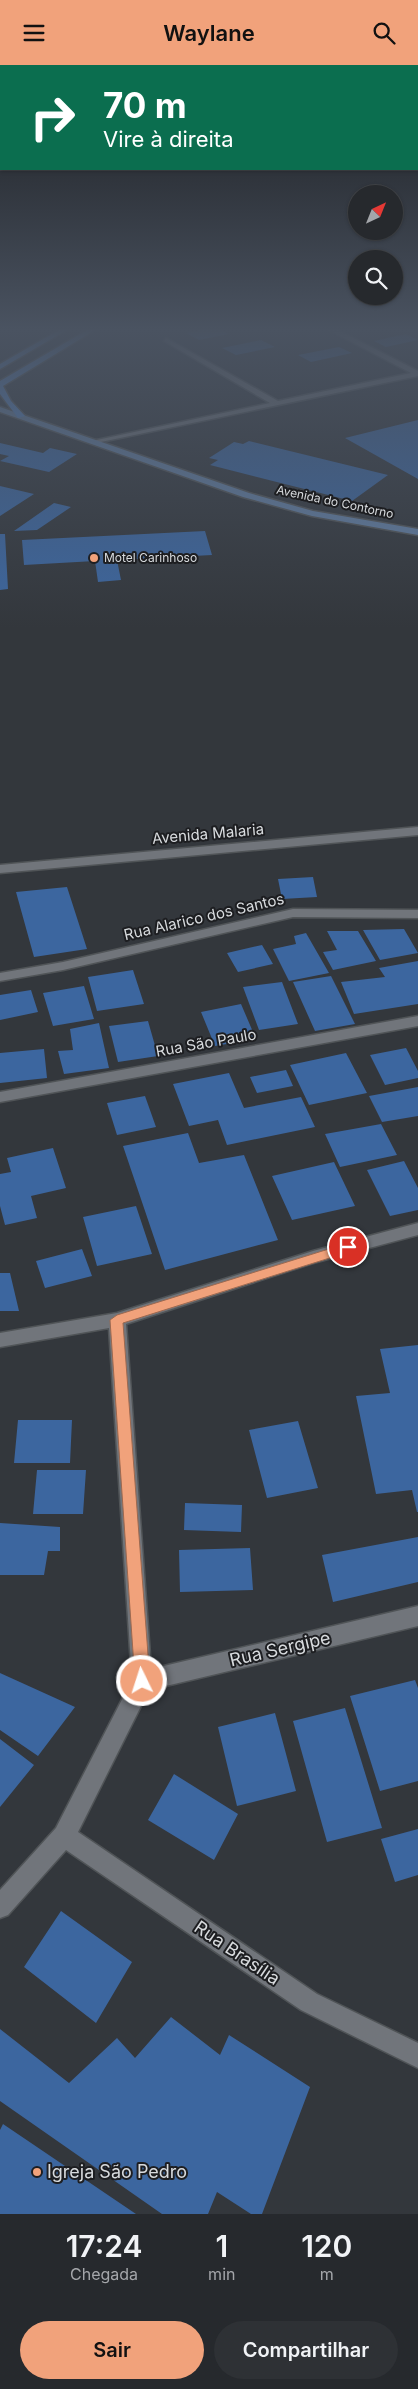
<!DOCTYPE html>
<html lang="pt">
<meta charset="utf-8">
<style>
body{margin:0;font-family:Inter,sans-serif;background:#2e3135;color:#f1f3f6;height:100vh;display:flex;flex-direction:column;font-size:19px;white-space:nowrap}
*{box-sizing:border-box;margin:0}
p{font-size:16px;color:#a4a6aa}
.icon{flex:none;width:28px;height:28px;fill:none;stroke:currentColor;stroke-width:2;stroke-linecap:round;stroke-linejoin:round}
.map{position:relative;height:2149px;overflow:hidden}
.details{display:flex;flex-direction:column;background:#26292d;flex:1}
.details>*{flex:none}
.guide{position:absolute;left:0px;top:0px;width:419px;height:105px;box-shadow:0 1px 4px #0004,0 0 0 1px #424549;background:#0b6e4f;color:#fff;overflow:hidden}
.needle{width:32px;rotate:43deg}
.fabs{position:absolute;left:348px;top:120px;display:grid;gap:10px}
.fabs a{display:grid;place-items:center;width:55px;height:55px;border-radius:50%;background:#26292d;box-shadow:0 1px 4px #0004,0 0 0 1px #424549;font-size:25px}
.pin{position:absolute;display:grid;place-items:center;width:42px;height:42px;color:#fff;margin:-21px;border:2px solid #fff;border-radius:50%;box-shadow:0 1px 5px #0007}
.me{position:absolute;width:55px;margin:-28px;rotate:356deg;stroke-linejoin:round;filter:drop-shadow(0 0 4px #0008)}
.turn{display:flex;align-items:center;gap:18px;height:105px;padding:0 20px;font-size:22px}
.turn .icon{width:65px;height:65px;stroke-width:2.5}
.turn b{display:block;font-size:35px;line-height:42px}
.eta{display:flex;justify-content:space-evenly;align-items:center;height:85px;text-align:center}
.eta b{font-size:30px;font-weight:600;line-height:35px}
.button{display:flex;gap:10px;margin-top:auto;padding:10px 20px}
.button a{flex:1;height:58px;border-radius:30px;background:#f1a27b;color:#111;font-size:20px;font-weight:600;line-height:58px;text-align:center}
.button a+a{background:#2e3135;color:#f1f3f6}
header{display:flex;justify-content:space-between;align-items:center;height:65px;padding:0 20px;background:#f1a27b;color:#111;font-size:22px;font-weight:600}
.map>svg:first-child{display:block}
.building{fill:#3c669f}
.lines{fill:none;stroke-linecap:round;stroke-linejoin:round}
.street-casing{stroke:#505457;stroke-width:3}
.secondary-casing{stroke:#505457;stroke-width:3}
.primary-casing{stroke:#505457;stroke-width:3}
.street{fill:#71757b;fill-rule:evenodd}
.secondary{fill:#627ea2;fill-rule:evenodd}
.primary{fill:#5486ca;fill-rule:evenodd}
.route{fill:#f1a27b;stroke:#9d6950}
.poi-dot{fill:#f1a27b;stroke:#1d1e21;stroke-width:2}
.labels{text-anchor:middle;stroke-width:4;stroke-linejoin:round;paint-order:stroke}
.far-street-label{font-size:12px;fill:#d8dbde;stroke:#1d1e21}
.far-poi-label{font-size:12px;fill:#d8dbde;stroke:#1d1e21;text-anchor:start}
.street-label{font-size:15px;fill:#d8dbde;stroke:#1d1e21}
.near-street-label{font-size:18px;fill:#d8dbde;stroke:#1d1e21}
.near-poi-label{font-size:18px;fill:#d8dbde;stroke:#1d1e21;text-anchor:start}
</style>
<header><svg class="icon" aria-label="menu" viewBox="0 0 24 24"><path d="M4 6h16M4 12h16M4 18h16"/></svg>Waylane<svg class="icon" aria-label="search" viewBox="0 0 24 24"><circle cx="10" cy="10" r="6"/><path d="M15 15l6 6"/></svg></header>
<div class="map">
<svg width="418" height="2149" viewBox="0 0 418 2149">
<rect width="100%" height="100%" fill="#33373c"/>
<!-- building -->
<path class="building" d="M214,262L229,269L199,275L186,268Z
M406,269L418,275L386,282L374,276Z
M261,275L275,282L236,290L222,283Z
M339,282L352,288L311,297L298,290Z
M418,355V414L345,373Z
M249,376L388,410L352,436L210,400L218,395L209,393L234,377L243,379Z
M0,378L43,388L50,383L77,389L49,407L0,396L9,391L0,389Z
M0,421L34,429L0,451Z
M54,438L71,442L37,465L14,466Z
M205,466L212,490L117,495L121,515L98,517L95,496L24,500L22,475Z
M0,469H5L8,524L0,525Z
M313,812L317,832L282,834L278,814Z
M67,822L87,884L34,892L16,827Z
M404,864L418,888L380,895L363,865Z
M327,866H358L376,896L333,905L323,887L337,885Z
M306,868L329,908L289,916L273,884L296,879L294,871Z
M262,880L273,899L238,907L227,888Z
M418,896V939L354,949L341,917L385,912L379,903Z
M133,905L144,939L97,946L88,912Z
M331,911L355,959L315,966L293,917Z
M282,917L298,959L259,965L243,922Z
M84,921L94,954L53,961L43,928Z
M31,925L38,947L0,955V930Z
M241,939L256,974L215,981L201,947Z
M148,956L158,991L118,997L109,961Z
M99,958L109,1003L64,1009L58,986L73,985L70,964Z
M406,983L418,1006V1013L385,1020L370,990Z
M44,984L47,1013L0,1018V988Z
M346,988L367,1028L309,1040L290,1000Z
M286,1005L293,1021L257,1028L250,1012Z
M229,1008L244,1043L301,1032L315,1062L227,1080L218,1055L189,1061L173,1019Z
M418,1022V1051L382,1057L369,1031Z
M145,1031L156,1062L117,1070L107,1038Z
M381,1059L397,1090L340,1102L325,1069Z
M188,1068L199,1098L244,1090L278,1175L165,1205L123,1081Z
M53,1083L66,1123L31,1131L37,1153L5,1160L0,1141V1109L11,1107L7,1093Z
M404,1096L418,1123V1145L390,1151L367,1105Z
M334,1097L355,1141L292,1155L272,1111Z
M136,1141L152,1189L97,1201L83,1152Z
M82,1184L92,1211L45,1223L36,1196Z
M0,1208H10L19,1246H0Z
M418,1280V1447H417L412,1425L376,1429L356,1331L390,1328L380,1284Z
M18,1355H72L70,1398H14Z
M298,1356L318,1423L267,1433L249,1365Z
M37,1405H86L83,1449H33Z
M185,1438L242,1440L241,1467L184,1465Z
M0,1458L60,1462V1486H48L44,1510H0Z
M418,1472V1517L333,1537L322,1490Z
M250,1483L253,1525L180,1527L179,1485Z
M0,1608L75,1642L38,1691L0,1665Z
M415,1615L418,1623V1716L380,1726L350,1631Z
M345,1643L382,1763L327,1777L293,1656Z
M275,1648L296,1726L237,1741L218,1662Z
M0,1674L34,1700L0,1742Z
M174,1709L238,1749L214,1795L148,1755Z
M418,1764V1810L395,1817L381,1774Z
M61,1846L132,1897L96,1958L24,1902Z
M171,1952L220,1990L229,1970L310,2022L262,2149H251L217,2127L208,2149H162L0,2036V1964L69,2018L117,1973L135,1993Z
M3,2059L136,2149H0V2065Z"/>
<g class="lines">
<defs>
<path id="street" d="M323,262H332L418,306V311L96,378L92,376L270,338L164,276L166,273L278,336L411,308Z
M418,762V770L0,808V800Z
M293,844L418,845V853L293,852L63,905L0,916V908L63,897Z
M418,951V961L0,1037V1027Z
M418,1158V1170L313,1198L126,1259L151,1604L418,1541V1561L149,1625L78,1767L317,1929L418,1978V2003L301,1945L66,1785L8,1850L0,1853V1825L56,1763L132,1615L109,1263L0,1282V1268L117,1248L313,1186Z"/>
<path id="secondary" d="M0,342L249,428L313,446L418,464V470L312,451L243,432L0,347Z"/>
<path id="primary" d="M64,262H72L0,304V299Z
M92,262H100L3,321L11,336L25,351L18,353L0,329V316Z"/>
</defs>
<!-- street casing -->
<use href="#street" class="street-casing"/>
<!-- secondary casing -->
<use href="#secondary" class="secondary-casing"/>
<!-- primary casing -->
<use href="#primary" class="primary-casing"/>
<!-- street -->
<use href="#street" class="street"/>
<!-- secondary -->
<use href="#secondary" class="secondary"/>
<!-- primary -->
<use href="#primary" class="primary"/>
</g>
<!-- sky -->
<linearGradient id="sky" x2="0" y2="1"><stop stop-color="#1c1e21"/><stop offset="0.47" stop-color="#4a5361"/><stop offset="1" stop-color="#4a5361" stop-opacity="0"/></linearGradient>
<rect width="418" height="563" fill="url(#sky)"/>
<!-- route -->
<path class="route" d="M348,1178L354,1182L352,1186L123,1258L150,1616L148,1622L142,1624L137,1622L135,1616L110,1255L117,1250Z"/>
<!-- markers -->
<g class="poi-dot">
<circle cx="94" cy="493" r="5"/>
<circle cx="37" cy="2107" r="5"/>
</g>
<g class="labels">
<!-- far-street labels -->
<g class="far-street-label">
<text transform="translate(335 437) rotate(12)" y="4">Avenida do Contorno</text>
</g>
<!-- far-poi labels -->
<g class="far-poi-label">
<text x="104" y="497">Motel Carinhoso</text>
</g>
<!-- street labels -->
<g class="street-label">
<text transform="translate(208 769) rotate(-5)" y="5">Avenida Malaria</text>
<text transform="translate(204 852) rotate(-13)" y="5">Rua Alarico dos Santos</text>
<text transform="translate(206 978) rotate(-10)" y="5">Rua São Paulo</text>
</g>
<!-- near-street labels -->
<g class="near-street-label">
<text transform="translate(280 1584) rotate(-13)" y="6">Rua Sergipe</text>
<text transform="translate(237 1888) rotate(34)" y="6">Rua Brasília</text>
</g>
<!-- near-poi labels -->
<g class="near-poi-label">
<text x="47" y="2113">Igreja São Pedro</text>
</g>
</g>
</svg>
<div class="fabs">
<a><svg class="needle" viewBox="-14 -14 28 28"><path d="M0-13l5 13h-10z" fill="#e53935"/><path d="M0 13l5-13h-10z" fill="#a4a6aa"/></svg></a>
<a><svg class="icon" aria-label="search" viewBox="0 0 24 24"><circle cx="10" cy="10" r="6"/><path d="M15 15l6 6"/></svg></a>
</div>
<div class="pin" style="left:348px;top:1182px;background:#d93025"><svg class="icon" aria-label="arrive" viewBox="0 0 24 24"><path d="M6 21V4h12l-3 4 3 4H6"/></svg></div>
<svg class="me" style="left:142px;top:1616px" viewBox="-20 -20 40 40"><circle r="17" fill="#f1a27b" stroke="#fff" stroke-width="3"/><path d="M0-11L8 9 0 5-8 9z" fill="#fff"/></svg>
<div class="guide">
<div class="turn"><svg class="icon" aria-label="right" viewBox="0 0 24 24"><path d="M7 20v-9h11M14 6l5 5-5 5"/></svg><div><b>70 m</b>Vire à direita</div></div>
</div>
</div>
<section class="details">
<div class="eta">
<div><b>17:24</b><p>Chegada</p></div>
<div><b>1</b><p>min</p></div>
<div><b>120</b><p>m</p></div>
</div>
<div class="button"><a>Sair</a><a>Compartilhar</a></div>
</section>
